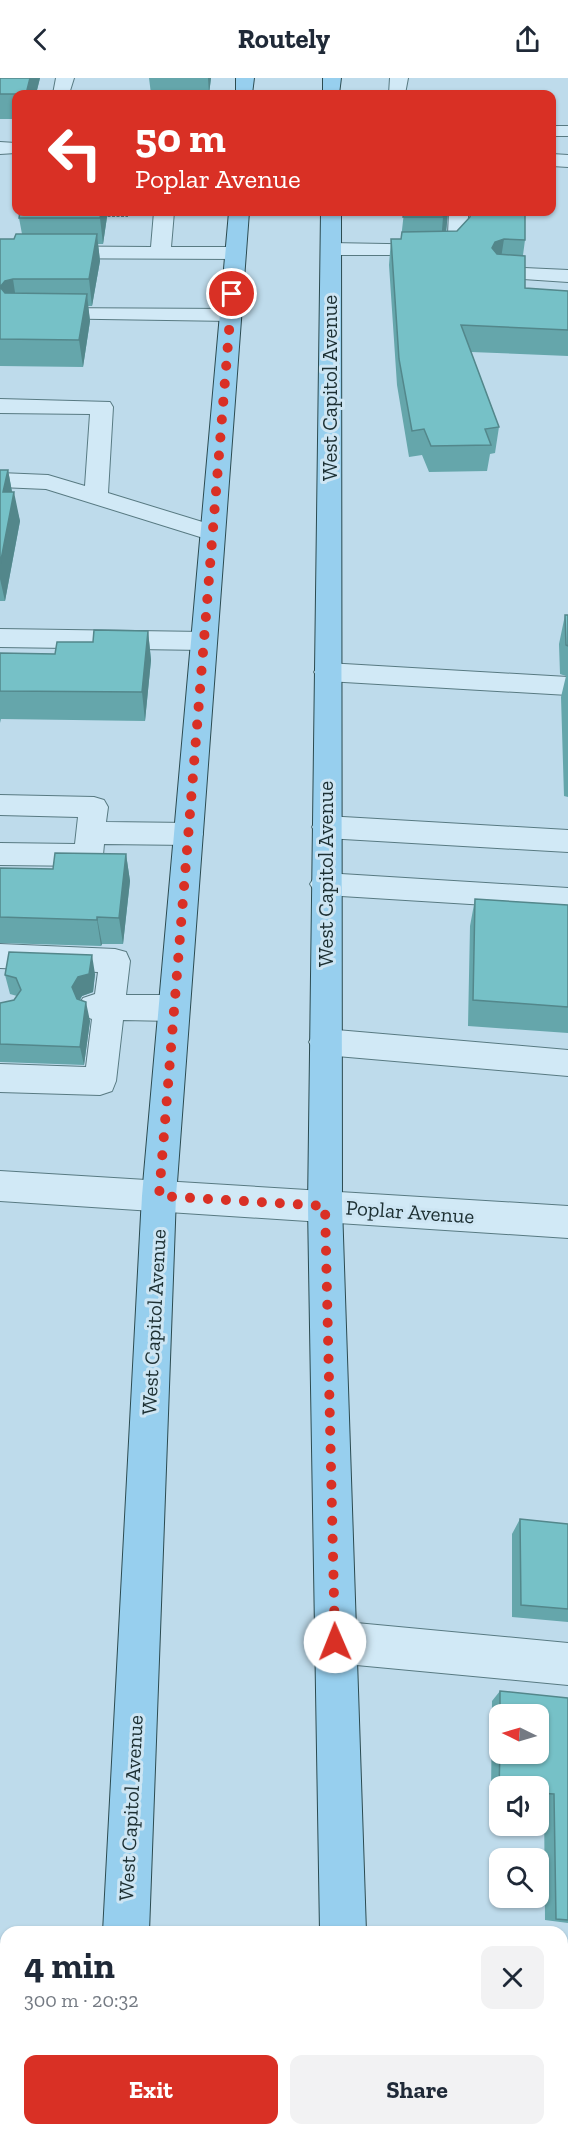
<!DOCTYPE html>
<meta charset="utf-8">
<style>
body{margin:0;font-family:"Zilla Slab",serif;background:#f2f2f3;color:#1f2937;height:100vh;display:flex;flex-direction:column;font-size:22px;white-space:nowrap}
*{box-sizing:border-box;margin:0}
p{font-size:20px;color:#747a83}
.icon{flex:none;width:33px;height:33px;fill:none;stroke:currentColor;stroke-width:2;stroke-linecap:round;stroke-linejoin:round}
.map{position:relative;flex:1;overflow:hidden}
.drawer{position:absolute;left:0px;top:1848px;width:568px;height:210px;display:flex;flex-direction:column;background:#fff;border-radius:18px 18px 0 0;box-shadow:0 2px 4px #0004}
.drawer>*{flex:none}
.top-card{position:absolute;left:12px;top:12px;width:544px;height:126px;border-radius:12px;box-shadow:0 2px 4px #0004;background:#d93025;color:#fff;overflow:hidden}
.needle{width:39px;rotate:275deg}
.buttons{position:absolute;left:489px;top:1626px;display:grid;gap:12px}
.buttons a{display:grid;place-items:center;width:60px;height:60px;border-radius:12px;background:#fff;box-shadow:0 2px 4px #0004;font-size:30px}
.pin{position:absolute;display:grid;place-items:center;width:51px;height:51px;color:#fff;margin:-26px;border:3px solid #fff;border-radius:50%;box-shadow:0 2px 6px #0007}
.me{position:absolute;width:66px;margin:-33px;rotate:359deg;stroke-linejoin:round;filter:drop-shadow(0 0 4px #0008)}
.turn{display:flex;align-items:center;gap:21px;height:126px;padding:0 24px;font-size:27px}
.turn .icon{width:78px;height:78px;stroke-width:2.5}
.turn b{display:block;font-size:42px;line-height:51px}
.round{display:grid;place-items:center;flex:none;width:63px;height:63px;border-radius:12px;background:#f2f2f3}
.overview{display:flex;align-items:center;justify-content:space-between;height:102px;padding:0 24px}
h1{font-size:36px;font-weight:700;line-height:45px}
.button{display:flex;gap:12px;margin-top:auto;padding:12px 24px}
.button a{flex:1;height:69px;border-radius:12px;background:#d93025;color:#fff;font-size:24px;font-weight:700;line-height:69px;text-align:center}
.button a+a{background:#f2f2f3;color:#1f2937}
header{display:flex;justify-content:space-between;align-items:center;height:78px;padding:0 24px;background:#fff;font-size:27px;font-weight:700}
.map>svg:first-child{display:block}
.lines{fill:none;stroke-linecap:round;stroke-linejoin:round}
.minor-casing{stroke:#587a82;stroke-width:2}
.major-casing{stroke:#2c4b50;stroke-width:2}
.path{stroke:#587a82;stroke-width:2;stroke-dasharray:3 1.5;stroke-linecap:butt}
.minor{fill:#d1e9f6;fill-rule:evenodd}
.major{fill:#97cfee;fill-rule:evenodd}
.wall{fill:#65a6ab}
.shaded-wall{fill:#53878b}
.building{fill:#76c1c7;stroke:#53878b;stroke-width:1.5}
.route{stroke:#d93025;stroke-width:10;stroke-dasharray:0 18}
.labels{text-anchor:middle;stroke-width:6;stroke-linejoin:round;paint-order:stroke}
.street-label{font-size:21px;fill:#1c2f32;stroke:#cde5f3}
</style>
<header><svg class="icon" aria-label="back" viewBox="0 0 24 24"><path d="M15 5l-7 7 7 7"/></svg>Routely<svg class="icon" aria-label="share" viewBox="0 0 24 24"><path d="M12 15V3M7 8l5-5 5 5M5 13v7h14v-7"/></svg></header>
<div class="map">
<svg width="568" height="2058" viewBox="0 0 568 2058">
<rect width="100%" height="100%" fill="#bedbeb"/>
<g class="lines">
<defs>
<path id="minor" d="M56,0H74L69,16H53Z
M390,0H408L405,16H389Z
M552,48H568V58H552Z
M0,64L16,65V75L0,76Z
M552,76L568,77V89L552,88Z
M154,134H174L171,169H236L243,171L246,175L243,179L236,181L0,180V168L151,169Z
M449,134H468C468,151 470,168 453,177H331L324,175L321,171L324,167L331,165L442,167L448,156Z
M501,189L568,192V204L494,199L491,195L494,191Z
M44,230L231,231L238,233L241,237L238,241L231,243L37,240L34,236L37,232Z
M0,321L110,324L113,329L108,415L222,450L225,455L222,460L213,463L46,411L0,409V395L48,397L85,408L90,336L0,335Z
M0,551L204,554L213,557L217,563L213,569L204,572L0,569Z
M327,585L568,599V617L327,603L318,600L314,594L318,588Z
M0,717L94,719L104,722L108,729L106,744L189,745L199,748L203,756L199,764L189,767L104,766L103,777L98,785L88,788L0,787V765L75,766L78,739L0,737Z
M326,738L568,752V774L326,760L316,756L312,749L316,742Z
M325,795L568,810V832L325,817L315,814L310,806L315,798Z
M0,866L115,871L126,874L130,883L126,917H173L184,921L189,930L184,939L173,943L123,942L116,1003L112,1013L100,1017L0,1014V986L86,989L92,941L83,938L78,929L83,920L95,916L98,894L0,890Z
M325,951L568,972V998L325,977L314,973L309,964L314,955Z
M0,1093L568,1128V1160L0,1123Z
M335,1543L568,1565V1607L335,1585L320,1579L314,1564L320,1549Z
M562,1867H568V1913H562Z"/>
<path id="major" d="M236,0H254L252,16H236Z
M323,0H341L339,16H323Z
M229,134H249L176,1118L149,1854H103L142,1118Z
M321,134H341L342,1128L366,1854H320L308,1128Z
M93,2052H141L140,2058H92Z
M323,2052H371V2058H323Z"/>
</defs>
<!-- minor casing -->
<use href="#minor" class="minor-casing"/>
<!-- major casing -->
<use href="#major" class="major-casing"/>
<!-- path -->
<path class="path" d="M103,138H128"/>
<!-- minor -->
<use href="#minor" class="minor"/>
<!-- major -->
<use href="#major" class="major"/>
</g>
<!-- wall -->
<path class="wall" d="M0,0H40L36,16H16V41H0Z
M149,0H211L209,16H151Z
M20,134H106L107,139L103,166H98L100,183L92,228H88L90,243L83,289L0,288V161H14L22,156L19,140Z
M404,134H448L446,154L457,153L470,140V134H525V162L523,177L525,210L568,213V278L471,274L499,349L495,375L490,376L487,393L429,394L422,377L409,379L397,307L389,187L391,161H401Z
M0,392H8L12,414L20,443L5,523H0Z
M565,537H568V719L564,718L561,619L566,598L560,596L559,566Z
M148,553L151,582L145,643L1,641L0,645V575L55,576L93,564Z
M126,776L130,803L123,866H102L101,868L0,865V790L53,791Z
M475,821L568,827V955L468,948L470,848Z
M95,896L93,914L82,918L80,922L90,943L84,987L0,984V925L14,922L17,918L10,916L5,897Z
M520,1441L568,1446V1544L512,1539V1456Z
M500,1613L568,1620V1845L545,1842L544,1722H538V1708H500V1718L491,1717L492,1623Z"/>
<!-- shaded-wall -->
<path class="shaded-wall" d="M30,0H40L36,16H26Z
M208,0H211L209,16Z
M101,134H106L107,139L103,166L100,140Z
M446,134H448L446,155L441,165L443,139Z
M97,156L100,183L92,228L89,201Z
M504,161L500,187L492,170L495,164Z
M13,201L17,228L0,209L5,203Z
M87,216L90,243L83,289L79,262Z
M8,392L13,419L14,414L20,443L5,523L0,501V487L3,414Z
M148,553L151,582L145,643L142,614Z
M126,776L130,803L123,866L119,840Z
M97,839L102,866L101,868L97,842Z
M92,877L95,896L93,914L82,918L76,928L72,909Z
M86,924L90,943L84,987L80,969Z"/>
<!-- building -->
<path class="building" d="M0,0H30L26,16H0Z
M20,134H101L100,140H19Z
M404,134H446L443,139H403Z
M471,134H525V162L504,161L495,164L492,170L497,176L525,178V210L568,213V252L461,247L499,349L485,351L491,367L431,368L424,351L412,353L399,281L391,161H401L402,154L457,153L470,139Z
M16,156H97L89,201H13L5,203L0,209L5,215L87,216L79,262L0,261V161H14Z
M0,392H8L3,414H14L0,487Z
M565,537H568V568L566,567Z
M94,552L148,553L142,614L0,613V575L55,576L57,564H93Z
M55,775L126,776L119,840L97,839V842L0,839V790L53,791Z
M475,821L568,827V929L473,922Z
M9,874L92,877L89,896L78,899L72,909L77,921L86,924L80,969L0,966V925L14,922L21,912L16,900L5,897Z
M520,1441L568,1446V1531L521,1527Z
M500,1613L568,1620V1842L556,1841L554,1716L538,1715V1708H500L499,1711L500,1671V1676H538V1636H500Z"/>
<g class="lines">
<!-- route -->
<path class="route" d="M232,216L159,1118L325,1128L335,1564"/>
</g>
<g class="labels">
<!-- street labels -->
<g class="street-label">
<text transform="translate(330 310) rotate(-90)" y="7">West Capitol Avenue</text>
<text transform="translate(326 796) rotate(-90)" y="7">West Capitol Avenue</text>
<text transform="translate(410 1134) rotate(4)" y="7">Poplar Avenue</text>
<text transform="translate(154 1244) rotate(-87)" y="7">West Capitol Avenue</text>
<text transform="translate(131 1730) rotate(-87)" y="7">West Capitol Avenue</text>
</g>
</g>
</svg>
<div class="buttons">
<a><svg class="needle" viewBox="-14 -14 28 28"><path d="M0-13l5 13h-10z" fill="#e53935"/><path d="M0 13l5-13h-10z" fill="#747a83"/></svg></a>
<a><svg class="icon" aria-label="sound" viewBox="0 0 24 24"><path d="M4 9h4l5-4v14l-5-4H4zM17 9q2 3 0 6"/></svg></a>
<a><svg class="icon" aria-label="search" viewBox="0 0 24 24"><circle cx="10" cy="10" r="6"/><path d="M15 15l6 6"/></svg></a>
</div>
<div class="pin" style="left:232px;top:216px;background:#d93025"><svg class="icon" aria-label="arrive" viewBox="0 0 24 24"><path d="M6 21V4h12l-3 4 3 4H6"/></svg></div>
<svg class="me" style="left:335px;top:1564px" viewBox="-20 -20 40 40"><circle r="19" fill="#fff"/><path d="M0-13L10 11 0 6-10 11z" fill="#d93025"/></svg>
<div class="top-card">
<div class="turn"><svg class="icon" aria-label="left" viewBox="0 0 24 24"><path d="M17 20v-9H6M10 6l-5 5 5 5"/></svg><div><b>50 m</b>Poplar Avenue</div></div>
</div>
<section class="drawer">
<div class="overview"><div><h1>4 min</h1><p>300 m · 20:32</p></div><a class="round"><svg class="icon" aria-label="close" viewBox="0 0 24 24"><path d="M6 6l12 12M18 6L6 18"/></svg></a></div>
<div class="button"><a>Exit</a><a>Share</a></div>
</section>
</div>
